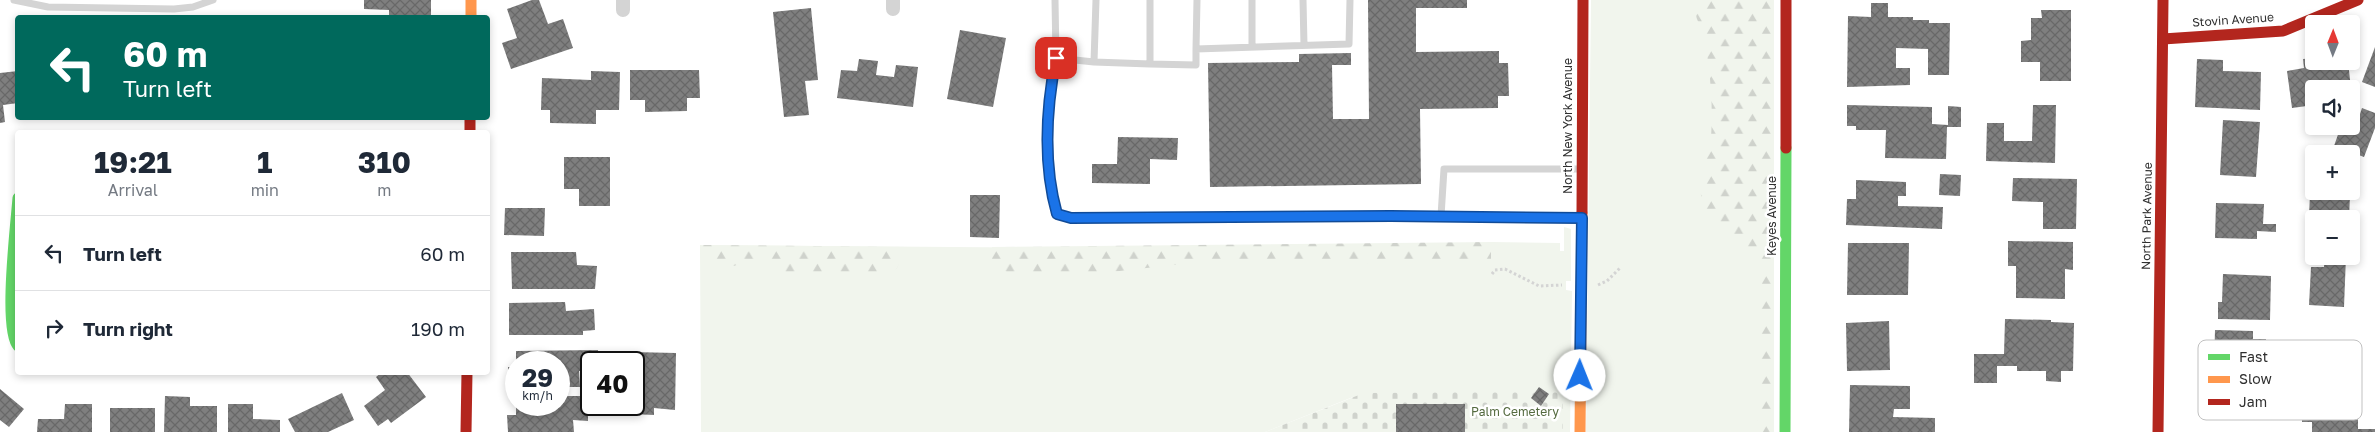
<!DOCTYPE html>
<meta charset="utf-8">
<style>
body{margin:0;font-family:"Golos Text",sans-serif;background:#f6f6f7;color:#1f2937;height:100vh;display:flex;flex-direction:column;font-size:19px;white-space:nowrap}
*{box-sizing:border-box;margin:0}
p{font-size:16px;color:#747a83}
.icon{flex:none;width:28px;height:28px;fill:none;stroke:currentColor;stroke-width:2;stroke-linecap:round;stroke-linejoin:round}
.map{position:relative;flex:1;overflow:hidden}
.panel{position:absolute;left:15px;top:130px;width:475px;height:245px;display:flex;flex-direction:column;background:#fff;border-radius:5px;box-shadow:0 2px 8px #0003}
.panel>*{flex:none}
.banner{position:absolute;left:15px;top:15px;width:475px;height:105px;border-radius:5px;box-shadow:0 2px 8px #0003;background:#00695c;color:#fff;overflow:hidden}
.needle{width:32px;rotate:1deg}
.controls{position:absolute;left:2305px;top:15px;display:grid;gap:10px}
.controls a{display:grid;place-items:center;width:55px;height:55px;border-radius:5px;background:#fff;box-shadow:0 2px 8px #0003;font-size:25px}
.speed{position:absolute;left:505px;top:351px;display:flex;gap:10px;font-size:25px;font-weight:700;text-align:center}
.speed>*{display:grid;place-content:center;width:65px;height:65px;border-radius:50%;background:#fff;box-shadow:0 2px 8px #0003;line-height:1}
.speed small{font-size:12px;font-weight:400}
.speed .limit{border:2px solid #111;border-radius:8px;background:#fff;color:#111}
.pin{position:absolute;display:grid;place-items:center;width:42px;height:42px;color:#fff;margin:-21px;border-radius:10px;box-shadow:0 2px 8px #0006}
.me{position:absolute;width:55px;margin:-28px;rotate:1deg;stroke-linejoin:round;filter:drop-shadow(0 0 4px #0008)}
.turn{display:flex;align-items:center;gap:18px;height:105px;padding:0 25px;font-size:22px}
.turn .icon{width:65px;height:65px;stroke-width:2.5}
.turn b{display:block;font-size:35px;line-height:42px}
.eta{display:flex;justify-content:space-evenly;align-items:center;height:85px;text-align:center}
.eta b{font-size:30px;font-weight:700;line-height:35px}
ul{padding:0;list-style:none}
li{display:flex;align-items:center;gap:15px;height:75px;padding:0 25px;border-top:1px solid #e0e1e3}
li div{flex:1}
li b{display:block;font-size:19px}
li em{font-style:normal}
.map>svg:first-child{display:block}
.grass{fill:#f1f5ed}
.forest{fill:url(#forest-firs)}
.cemetery{fill:url(#cemetery-stones)}
.building{fill:url(#building-cross-hatch)}
.lines{fill:none;stroke-linecap:round;stroke-linejoin:round}
.path{stroke:#d4d4d4;stroke-width:3;stroke-dasharray:2.5 2.5;stroke-linecap:butt}
.lane{stroke:#d4d4d4;stroke-width:7}
.street{stroke:#d4d4d4;stroke-width:14}
.fast{stroke:#63d668;stroke-width:11}
.slow{stroke:#ff974d;stroke-width:11}
.jam{stroke:#b3261e;stroke-width:11}
.route-casing{stroke:#114b97;stroke-width:12}
.route{stroke:#1a73e8;stroke-width:9}
.labels{text-anchor:middle;stroke-width:5;stroke-linejoin:round;paint-order:stroke}
.street-label{font-size:12px;fill:#303030;stroke:#fff}
.park-label{font-size:12px;fill:#546a3f;stroke:#fff}
.key{fill:#fff;stroke:#c1c1c1;stroke-width:1}
.key-label{font-size:14px;fill:#303030}
</style>
<div class="map">
<svg width="2375" height="432" viewBox="0 0 2375 432">
<defs>
<pattern id="forest-firs" width="22" height="20" patternUnits="userSpaceOnUse" patternTransform="scale(1.25)"><rect width="22" height="20" fill="#f1f5ed"/><path d="M5 1l3.5 6h-7zM16 11l3.5 6h-7z" fill="#cfd2cc"/></pattern>
<pattern id="cemetery-stones" width="16" height="16" patternUnits="userSpaceOnUse" patternTransform="scale(1.25)"><rect width="16" height="16" fill="#f1f5ed"/><path d="M2 7V4a2 2 0 0 1 4 0v3zM10 15v-3a2 2 0 0 1 4 0v3z" fill="#cfd2cc"/></pattern>
<pattern id="building-cross-hatch" width="8" height="8" patternUnits="userSpaceOnUse" patternTransform="scale(1.25)"><rect width="8" height="8" fill="#7f7f7f"/><path d="M0 0l8 8M0 8l8-8" fill="none" stroke="#686868"/></pattern>
</defs>
<rect width="100%" height="100%" fill="#fff"/>
<!-- grass -->
<path class="grass" d="M1591,0H1774L1772,432H1586Z
M1564,227L1571,229V281H1566V290L1572,291L1570,432H1563V391H1560L1559,432L1353,397L1265,432H701L700,245L1490,251L1491,242L1560,243V251H1564Z"/>
<!-- forest -->
<path class="forest" d="M1705,0H1774V432H1757L1758,344L1762,276L1760,259C1739,246 1711,231 1703,206C1696,184 1708,159 1711,138C1712,123 1712,108 1711,92C1710,73 1707,52 1703,32C1701,24 1695,20 1696,11C1697,5 1701,4 1705,0Z
M1491,242V265L1472,261L1372,264L1284,261L1191,263L1057,278L1050,275L1012,274L992,266V247Z
M700,245L907,247L897,268L892,274L882,277L839,272L786,274L769,263L750,260L734,266L722,264L700,253Z"/>
<!-- cemetery -->
<path class="cemetery" d="M1563,391V432H1265L1364,393Z"/>
<!-- building -->
<path class="building" d="M364,0H431V18H389V10L364,9Z
M532,0H539L548,24L563,19L573,48L511,69L502,43L517,38L507,9Z
M1368,0H1467V8H1416V52L1499,51V63H1508L1509,96H1498V108L1420,109L1421,184L1210,187L1208,63L1299,62V54L1351,53V65H1332L1333,119H1369Z
M1871,3H1888V17H1913V20H1929V23H1950L1949,75H1928V49L1896,48V68H1910V85L1847,87L1848,16L1871,17Z
M811,8L818,80L805,81L809,115L784,117L773,12Z
M2041,10H2071V81H2040V62H2021V41L2031,40V18H2042Z
M960,30L1006,38L993,107L947,99Z
M2375,47V87L2362,82Z
M2314,58V61H2348L2351,89H2314V105L2292,108L2287,71L2304,68L2303,59Z
M859,59L878,61L876,75L894,77L896,65L918,67L913,107L837,98L841,70L857,71Z
M2197,59L2223,60V71L2261,72L2260,110L2195,107Z
M630,70H699L700,98H687V111L645,112V100H630Z
M18,71V103L3,105L5,122L0,123V73Z
M591,71L620,72L619,110H596V124L550,123V110H541L542,78L591,80Z
M1847,105L1932,107V124L1948,125V106L1961,107V127H1947L1946,159L1885,158L1886,130H1856V126H1847Z
M2033,105H2056L2055,163L1986,161L1987,123H2004V141H2032Z
M2362,108L2375,113V128L2364,157L2334,146L2341,126H2351V121L2357,123Z
M2223,120L2260,122L2256,177L2220,175Z
M1118,137L1178,138L1177,160L1150,159V184L1092,183V164H1117Z
M564,157H610V206H579V189H564Z
M1940,174L1961,175L1960,196L1939,195Z
M2013,178L2077,179L2076,229H2043V202L2012,201Z
M1856,180L1906,182V196H1898V206L1943,207L1942,229L1846,225L1847,199H1856Z
M2310,194L2350,195L2349,219H2314V239L2308,238Z
M970,195H1000L999,238L970,237Z
M2216,203L2264,204L2263,224H2276V232L2257,231V239L2215,238Z
M505,208H545L544,236L504,235Z
M2008,241L2073,242V270L2065,269V299L2016,298V266H2008Z
M1848,243H1909L1908,295H1847Z
M511,252H576L577,265L597,266L595,289H512Z
M2325,256H2346L2344,307L2309,305L2311,267H2324Z
M2223,274L2271,276L2270,320L2218,319V302H2222Z
M565,302L566,311L594,309L595,330L583,331V335H509V303Z
M2005,319L2051,320V322L2074,323L2073,371H2061V382L2046,381V371H2017V366H1997V383H1974V354H2004Z
M1889,321L1890,370L1847,371L1846,323Z
M2215,330L2253,331V339H2266L2264,417H2242V405L2213,404Z
M598,350L599,362H591V370L579,371L580,387H559V362H516V351Z
M632,352L676,353L675,410L654,408V415L631,414V405H634Z
M508,367H516V387H509Z
M382,372H407L426,397L391,423L388,419L378,426L364,406L385,390L376,377Z
M1850,385L1910,386V409H1894L1893,417L1935,418V432H1849Z
M1539,387L1549,394L1541,406L1531,398Z
M0,389L24,409L9,427L0,420Z
M342,393L354,420L328,432H295L288,419Z
M165,396L190,397V406H217V432H164Z
M559,396H588V421L573,420L574,432H508L507,415H516V405H559Z
M65,404H92V432H37L38,419H64Z
M228,404H253V419L280,420V432H228Z
M1396,404H1465V432H1396Z
M2302,406L2358,407V429H2375V432H2312V422H2302Z
M110,408H155V432H110Z"/>
<g class="lines">
<!-- path -->
<path class="path" d="M1492,274L1495,270L1505,269L1539,286L1562,285
M1598,285L1607,281L1620,268"/>
<!-- lane -->
<path class="lane" d="M14,0L48,7L174,9L193,7L213,0
M1055,0L1056,58L1051,85L1047,126L1052,195L1057,214L1071,218L1391,216L1580,217
M1096,0L1094,62L1150,64
M1150,0V64L1196,65V49L1349,44L1350,0
M1252,0V47
M1303,0L1304,45
M1196,49L1197,0
M1056,58L1094,62
M1441,216L1444,169H1579"/>
<!-- street -->
<path class="street" d="M623,0V10
M893,9V0"/>
<!-- fast -->
<path class="fast" d="M18,198C16,224 3,331 18,346
M1785,432L1786,148"/>
<!-- slow -->
<path class="slow" d="M471,0V18
M1580,432L1582,213"/>
<!-- jam -->
<path class="jam" d="M2163,39L2283,31L2358,0
M470,118V132
M1786,148V0
M1582,213L1583,0
M466,432L467,372
M2158,432L2163,0"/>
</g>
<g class="lines">
<defs>
<path id="route" d="M1056,58C1046,109 1043,164 1057,214L1071,218L1391,216L1582,218L1580,376"/>
</defs>
<!-- route casing -->
<use href="#route" class="route-casing"/>
<!-- route -->
<use href="#route" class="route"/>
</g>
<g class="labels">
<!-- street labels -->
<g class="street-label">
<text transform="translate(2233 20) rotate(-4)" y="4">Stovin Avenue</text>
<text transform="translate(1568 126) rotate(-90)" y="4">North New York Avenue</text>
<text transform="translate(1772 216) rotate(-90)" y="4">Keyes Avenue</text>
<text transform="translate(2147 216) rotate(-89)" y="4">North Park Avenue</text>
</g>
<!-- park labels -->
<g class="park-label">
<text x="1515" y="416">Palm Cemetery</text>
</g>
</g>
<!-- legend -->
<rect x="2198" y="340" width="164" height="80" rx="8" class="key"/>
<rect x="2208" y="354" width="22" height="6" fill="#63d668"/>
<rect x="2208" y="376" width="22" height="7" fill="#ff974d"/>
<rect x="2208" y="399" width="22" height="6" fill="#b3261e"/>
<g class="key-label">
<text x="2239" y="362">Fast</text>
<text x="2239" y="384">Slow</text>
<text x="2239" y="407">Jam</text>
</g>
</svg>
<div class="controls">
<a><svg class="needle" viewBox="-14 -14 28 28"><path d="M0-13l5 13h-10z" fill="#e53935"/><path d="M0 13l5-13h-10z" fill="#747a83"/></svg></a>
<a><svg class="icon" aria-label="sound" viewBox="0 0 24 24"><path d="M4 9h4l5-4v14l-5-4H4zM17 9q2 3 0 6"/></svg></a>
<a>+</a>
<a>−</a>
</div>
<div class="speed"><div>29<small>km/h</small></div><div class="limit">40</div></div>
<div class="pin" style="left:1056px;top:58px;background:#d93025"><svg class="icon" aria-label="arrive" viewBox="0 0 24 24"><path d="M6 21V4h12l-3 4 3 4H6"/></svg></div>
<svg class="me" style="left:1580px;top:376px" viewBox="-20 -20 40 40"><circle r="19" fill="#fff"/><path d="M0-13L10 11 0 6-10 11z" fill="#1a73e8"/></svg>
<div class="banner">
<div class="turn"><svg class="icon" aria-label="left" viewBox="0 0 24 24"><path d="M17 20v-9H6M10 6l-5 5 5 5"/></svg><div><b>60 m</b>Turn left</div></div>
</div>
<section class="panel">
<div class="eta">
<div><b>19:21</b><p>Arrival</p></div>
<div><b>1</b><p>min</p></div>
<div><b>310</b><p>m</p></div>
</div>
<ul>
<li><svg class="icon" aria-label="left" viewBox="0 0 24 24"><path d="M17 20v-9H6M10 6l-5 5 5 5"/></svg><div><b>Turn left</b></div><em>60 m</em></li>
<li><svg class="icon" aria-label="right" viewBox="0 0 24 24"><path d="M7 20v-9h11M14 6l5 5-5 5"/></svg><div><b>Turn right</b></div><em>190 m</em></li>
</ul>
</section>
</div>
